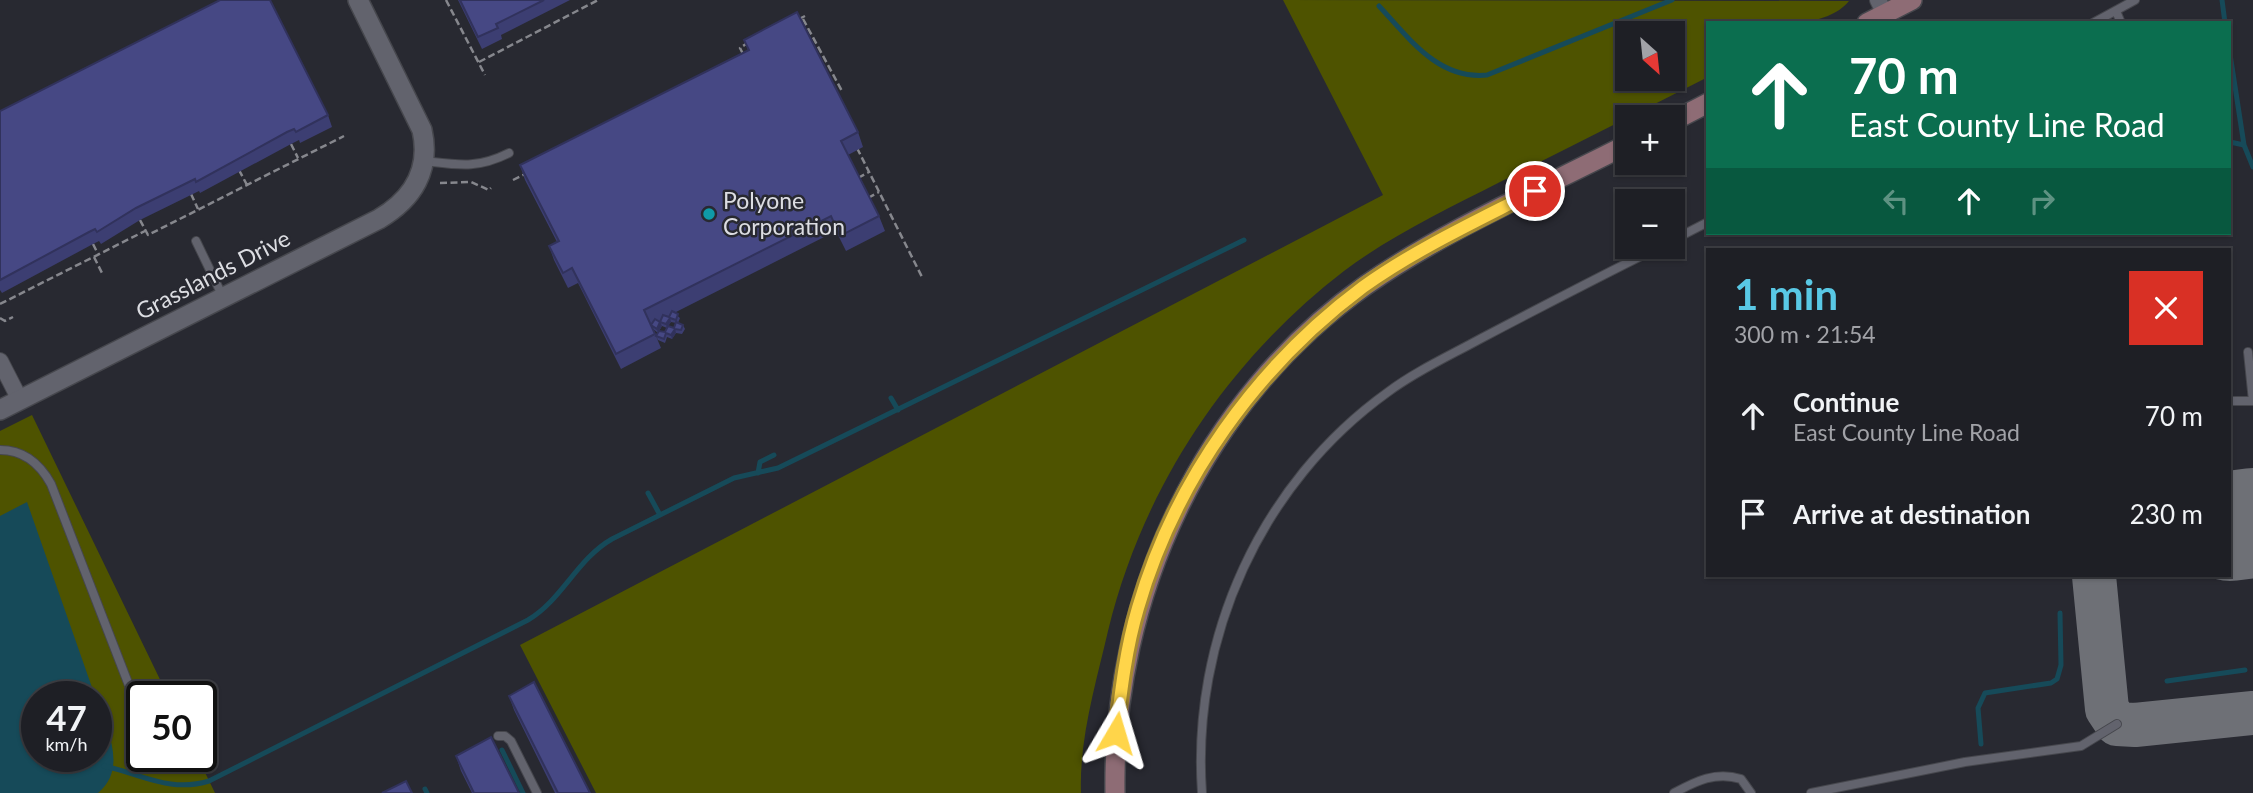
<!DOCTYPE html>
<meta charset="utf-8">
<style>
body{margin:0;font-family:Lato,sans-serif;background:#26272d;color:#f1f3f6;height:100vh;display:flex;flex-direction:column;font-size:26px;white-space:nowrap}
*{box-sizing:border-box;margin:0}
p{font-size:23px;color:#a1a2a7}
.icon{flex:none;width:38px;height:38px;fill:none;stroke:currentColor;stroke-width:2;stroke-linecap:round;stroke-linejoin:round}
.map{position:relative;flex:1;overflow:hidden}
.panel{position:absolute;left:1706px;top:248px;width:525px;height:329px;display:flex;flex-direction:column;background:#1e1f25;border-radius:0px;box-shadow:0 2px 5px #0004,0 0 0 2px #3c3d42}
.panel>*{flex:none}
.top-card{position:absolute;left:1706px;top:21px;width:525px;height:214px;border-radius:0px;box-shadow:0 2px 5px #0004,0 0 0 2px #3c3d42;background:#0b6e4f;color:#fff;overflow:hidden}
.needle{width:46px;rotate:153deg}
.buttons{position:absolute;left:1615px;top:21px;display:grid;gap:14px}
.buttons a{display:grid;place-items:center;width:70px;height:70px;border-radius:0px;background:#1e1f25;box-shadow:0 2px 5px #0004,0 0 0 2px #3c3d42;font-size:35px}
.speed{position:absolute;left:21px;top:681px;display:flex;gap:14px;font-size:35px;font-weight:700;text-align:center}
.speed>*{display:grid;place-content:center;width:91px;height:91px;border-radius:50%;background:#1e1f25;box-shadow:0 2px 5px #0004,0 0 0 2px #3c3d42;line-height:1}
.speed small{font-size:18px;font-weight:400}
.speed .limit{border:4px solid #111;border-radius:10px;background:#fff;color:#111}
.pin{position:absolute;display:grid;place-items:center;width:60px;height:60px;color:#fff;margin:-30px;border:4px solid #fff;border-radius:50%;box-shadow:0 2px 7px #0007}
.me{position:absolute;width:77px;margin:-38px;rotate:7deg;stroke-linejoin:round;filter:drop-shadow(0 0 5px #0008)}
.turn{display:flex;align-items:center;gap:24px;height:147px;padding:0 28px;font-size:32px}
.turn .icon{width:91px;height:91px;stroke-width:2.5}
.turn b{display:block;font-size:49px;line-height:60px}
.lanes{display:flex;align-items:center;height:66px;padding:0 28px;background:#0003;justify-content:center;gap:35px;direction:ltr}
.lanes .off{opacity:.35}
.round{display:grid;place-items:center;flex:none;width:74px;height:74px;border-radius:0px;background:#26272d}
.head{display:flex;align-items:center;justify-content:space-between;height:119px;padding:0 28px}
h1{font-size:42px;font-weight:700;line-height:52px;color:#59c8e5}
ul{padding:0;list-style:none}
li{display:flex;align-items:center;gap:21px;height:98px;padding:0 28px}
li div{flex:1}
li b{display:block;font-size:26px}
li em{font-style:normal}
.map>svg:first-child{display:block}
.green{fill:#4e5300;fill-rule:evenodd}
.water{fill:#164a59}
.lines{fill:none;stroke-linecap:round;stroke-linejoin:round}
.stream{stroke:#164a59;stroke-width:5}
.taxiway{stroke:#6e7076;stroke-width:44}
.runway{stroke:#6e7076;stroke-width:110}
.service-casing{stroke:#46474d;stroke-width:10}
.minor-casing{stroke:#46474d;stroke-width:18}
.tertiary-casing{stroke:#46474d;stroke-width:22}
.secondary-casing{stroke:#46474d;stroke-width:22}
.path{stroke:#86878d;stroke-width:2.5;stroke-dasharray:7 3.5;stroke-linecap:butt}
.service{stroke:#62636d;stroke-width:8}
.minor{stroke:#62636d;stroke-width:16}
.tertiary{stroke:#62636d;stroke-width:19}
.secondary{stroke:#8e6c75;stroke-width:19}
.wall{fill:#3c3e72;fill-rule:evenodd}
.shaded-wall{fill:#31325c}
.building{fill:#464884;stroke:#31325c;stroke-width:2}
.route-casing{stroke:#a68a30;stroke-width:18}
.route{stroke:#ffd54a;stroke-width:12}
.culture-dot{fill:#0f9aa8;stroke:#282931;stroke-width:2.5}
.labels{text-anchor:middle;stroke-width:5;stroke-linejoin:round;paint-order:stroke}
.poi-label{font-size:23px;fill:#dcdde2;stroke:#282931;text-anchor:start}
.street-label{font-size:23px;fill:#dcdde2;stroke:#282931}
</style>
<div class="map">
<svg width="2253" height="793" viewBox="0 0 2253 793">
<rect width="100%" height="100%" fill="#282931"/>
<!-- green -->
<path class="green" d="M1283,0L1849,1C1822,34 1748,23 1708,23V77C1639,112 1570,147 1500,182C1447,209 1392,235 1344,271C1227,361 1143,487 1108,631C1096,683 1079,739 1081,793H596L520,645L1383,195ZM1628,33H1673V79H1628Z
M32,415L168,696H142V756H197L215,793H0V431ZM37,696H96V756H37Z"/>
<!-- water -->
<path class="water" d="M27,502L95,696H37V756H96V699C107,729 128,768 98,793H0V516Z"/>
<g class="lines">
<!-- stream -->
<path class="stream" d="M2222,0L2225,23
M1379,6C1409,38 1438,80 1487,75L1672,0
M2230,54L2244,145L2253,167
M2230,142L2244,145
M891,398L898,410
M758,473L760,462L774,455
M648,493L660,515
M2167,681L2245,670
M1981,744L1978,708L1985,693L2051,683L2057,679L2061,665L2060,613
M502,750L523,793
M104,766C142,774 170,793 209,781L528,620C562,600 577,559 612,539L734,478L778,468L1244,240
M425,789L427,793"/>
<!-- taxiway -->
<path class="taxiway" d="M2094,576L2107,709L2117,724L2135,725L2253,713"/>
<!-- runway -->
<path class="runway" d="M2230,526L2253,523"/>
<defs>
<path id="service" d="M2116,11L2121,23
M2093,23L2135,0
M424,161C459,165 477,169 509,153
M1673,240L1708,222
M196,241L223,297
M2230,401H2253L2248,352
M0,450C24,450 40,464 51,484L142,719
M498,736H505L511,741L537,793
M156,756L158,762
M1202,793C1191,638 1261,483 1388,392C1416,371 1449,356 1480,339C1539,308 1599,277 1659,247
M1674,793C1696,781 1716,771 1741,779L1751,793
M1811,793L1965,762L2081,746L2117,724"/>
<path id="minor" d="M1878,0L1885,14
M0,361L20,400"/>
<path id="tertiary" d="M0,410L379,219C413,199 431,170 422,130L358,0"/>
<path id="secondary" d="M1867,23L1912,0
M1673,121L1708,103
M1115,793C1112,596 1203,400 1366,285C1447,229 1540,189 1628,144"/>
</defs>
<!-- service casing -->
<use href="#service" class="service-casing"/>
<!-- minor casing -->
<use href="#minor" class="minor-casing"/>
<!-- tertiary casing -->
<use href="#tertiary" class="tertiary-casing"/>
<!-- secondary casing -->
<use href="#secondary" class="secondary-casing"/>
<!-- path -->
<path class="path" d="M446,0L485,75
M799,19L805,16
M803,19L842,91
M743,54L740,48L746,44
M479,62L598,0
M291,144L298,158
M857,148L922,277
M239,170L247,185
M858,178L869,172
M513,180L525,174
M440,183L471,182L489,190L491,188
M191,194L198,209
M868,198L879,192
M140,220L148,235L344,136
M93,244L98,254
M94,257L103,275
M0,304L145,231
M0,318L5,321L13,317"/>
<!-- service -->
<use href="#service" class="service"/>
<!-- minor -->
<use href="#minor" class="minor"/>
<!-- tertiary -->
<use href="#tertiary" class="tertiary"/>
<!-- secondary -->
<use href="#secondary" class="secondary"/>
</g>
<!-- wall -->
<path class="wall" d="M458,0H570L501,35L502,39L482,49Z
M744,40L858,132L863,147L848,155L879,216L885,231L846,251L836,231L674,313L680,318L678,323L683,325L685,329L682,334L676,333L672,339L667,337L665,343L658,340L656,336L658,333L653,329L661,348L621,369L578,283L568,288L554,260L549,246L557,242L525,180L520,165L748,50ZM671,322L676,323L674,328L668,326ZM662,326L667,328L665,332L659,331Z
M0,111L328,115L332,127L300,143L299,140L291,144L200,193L199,191L140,220L101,244L99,241L93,244L2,293L0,290Z
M509,696L590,793H555L514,710Z
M456,756L519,793H472L461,771Z"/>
<!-- shaded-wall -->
<path class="shaded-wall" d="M670,318L671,322L667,328L666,324Z
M660,322L662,326L658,333L657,329Z
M675,329L676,333L672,339L671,335Z"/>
<!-- building -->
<path class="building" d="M220,0H270L328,115L296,132L294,129L287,132L196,182L195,179L136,208L97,232L95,229L89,232L0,280V111Z
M460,0H544L496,24L498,28L478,37Z
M797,12L858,132L841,141L879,216L840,236L831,216L644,310L655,334L616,354L572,268L563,273L549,246L559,241L520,165L749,50L744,40Z
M672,311L678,314L676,320L670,318L666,324L660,322L657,329L651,325L655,319L660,322L663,315L669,317Z
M676,322L683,325L681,330L675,329L671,335L666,333L664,339L656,336L659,331L665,332L668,326L674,328Z
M534,682L590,793H558L509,696Z
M491,737L519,793H474L456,756Z
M406,781L412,793H382Z"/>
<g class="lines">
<defs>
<path id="route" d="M1116,733C1121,691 1126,648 1138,608C1175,480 1257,366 1363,287C1416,249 1477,221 1535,191"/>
</defs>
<!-- route casing -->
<use href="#route" class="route-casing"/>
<!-- route -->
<use href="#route" class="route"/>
</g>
<!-- markers -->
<circle class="culture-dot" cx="709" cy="214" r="7"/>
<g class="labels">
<!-- poi labels -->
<g class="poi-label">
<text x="723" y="209">Polyone<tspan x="723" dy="26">Corporation</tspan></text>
</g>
<!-- street labels -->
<g class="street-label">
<text transform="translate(213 275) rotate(-27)" y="8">Grasslands Drive</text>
</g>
</g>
</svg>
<div class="buttons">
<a><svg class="needle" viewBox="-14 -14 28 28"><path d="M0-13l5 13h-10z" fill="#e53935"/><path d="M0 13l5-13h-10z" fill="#a1a2a7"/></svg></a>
<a>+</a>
<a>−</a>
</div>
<div class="speed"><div>47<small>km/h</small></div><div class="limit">50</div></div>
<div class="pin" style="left:1535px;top:191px;background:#d93025"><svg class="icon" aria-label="arrive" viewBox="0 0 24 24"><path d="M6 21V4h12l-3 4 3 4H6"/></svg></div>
<svg class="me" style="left:1116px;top:733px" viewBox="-20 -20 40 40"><path d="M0-17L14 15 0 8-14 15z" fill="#ffd54a" stroke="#fff" stroke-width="4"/></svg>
<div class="top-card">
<div class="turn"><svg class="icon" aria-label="ahead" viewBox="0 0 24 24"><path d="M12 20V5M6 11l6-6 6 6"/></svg><div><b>70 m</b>East County Line Road</div></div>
<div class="lanes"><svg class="icon off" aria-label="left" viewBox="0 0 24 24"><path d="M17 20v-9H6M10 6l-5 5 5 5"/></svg><svg class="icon" aria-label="ahead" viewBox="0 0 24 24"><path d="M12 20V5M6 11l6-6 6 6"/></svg><svg class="icon off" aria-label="right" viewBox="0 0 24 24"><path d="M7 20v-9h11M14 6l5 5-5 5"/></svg></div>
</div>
<section class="panel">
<div class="head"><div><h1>1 min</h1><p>300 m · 21:54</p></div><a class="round" style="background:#d93025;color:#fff"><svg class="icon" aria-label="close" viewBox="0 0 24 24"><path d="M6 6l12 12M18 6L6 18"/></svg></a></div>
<ul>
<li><svg class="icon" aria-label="ahead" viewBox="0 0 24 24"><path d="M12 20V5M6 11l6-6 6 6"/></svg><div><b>Continue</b><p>East County Line Road</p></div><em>70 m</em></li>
<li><svg class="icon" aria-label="arrive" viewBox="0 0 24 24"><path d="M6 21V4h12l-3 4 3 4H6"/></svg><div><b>Arrive at destination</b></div><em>230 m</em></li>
</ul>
</section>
</div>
